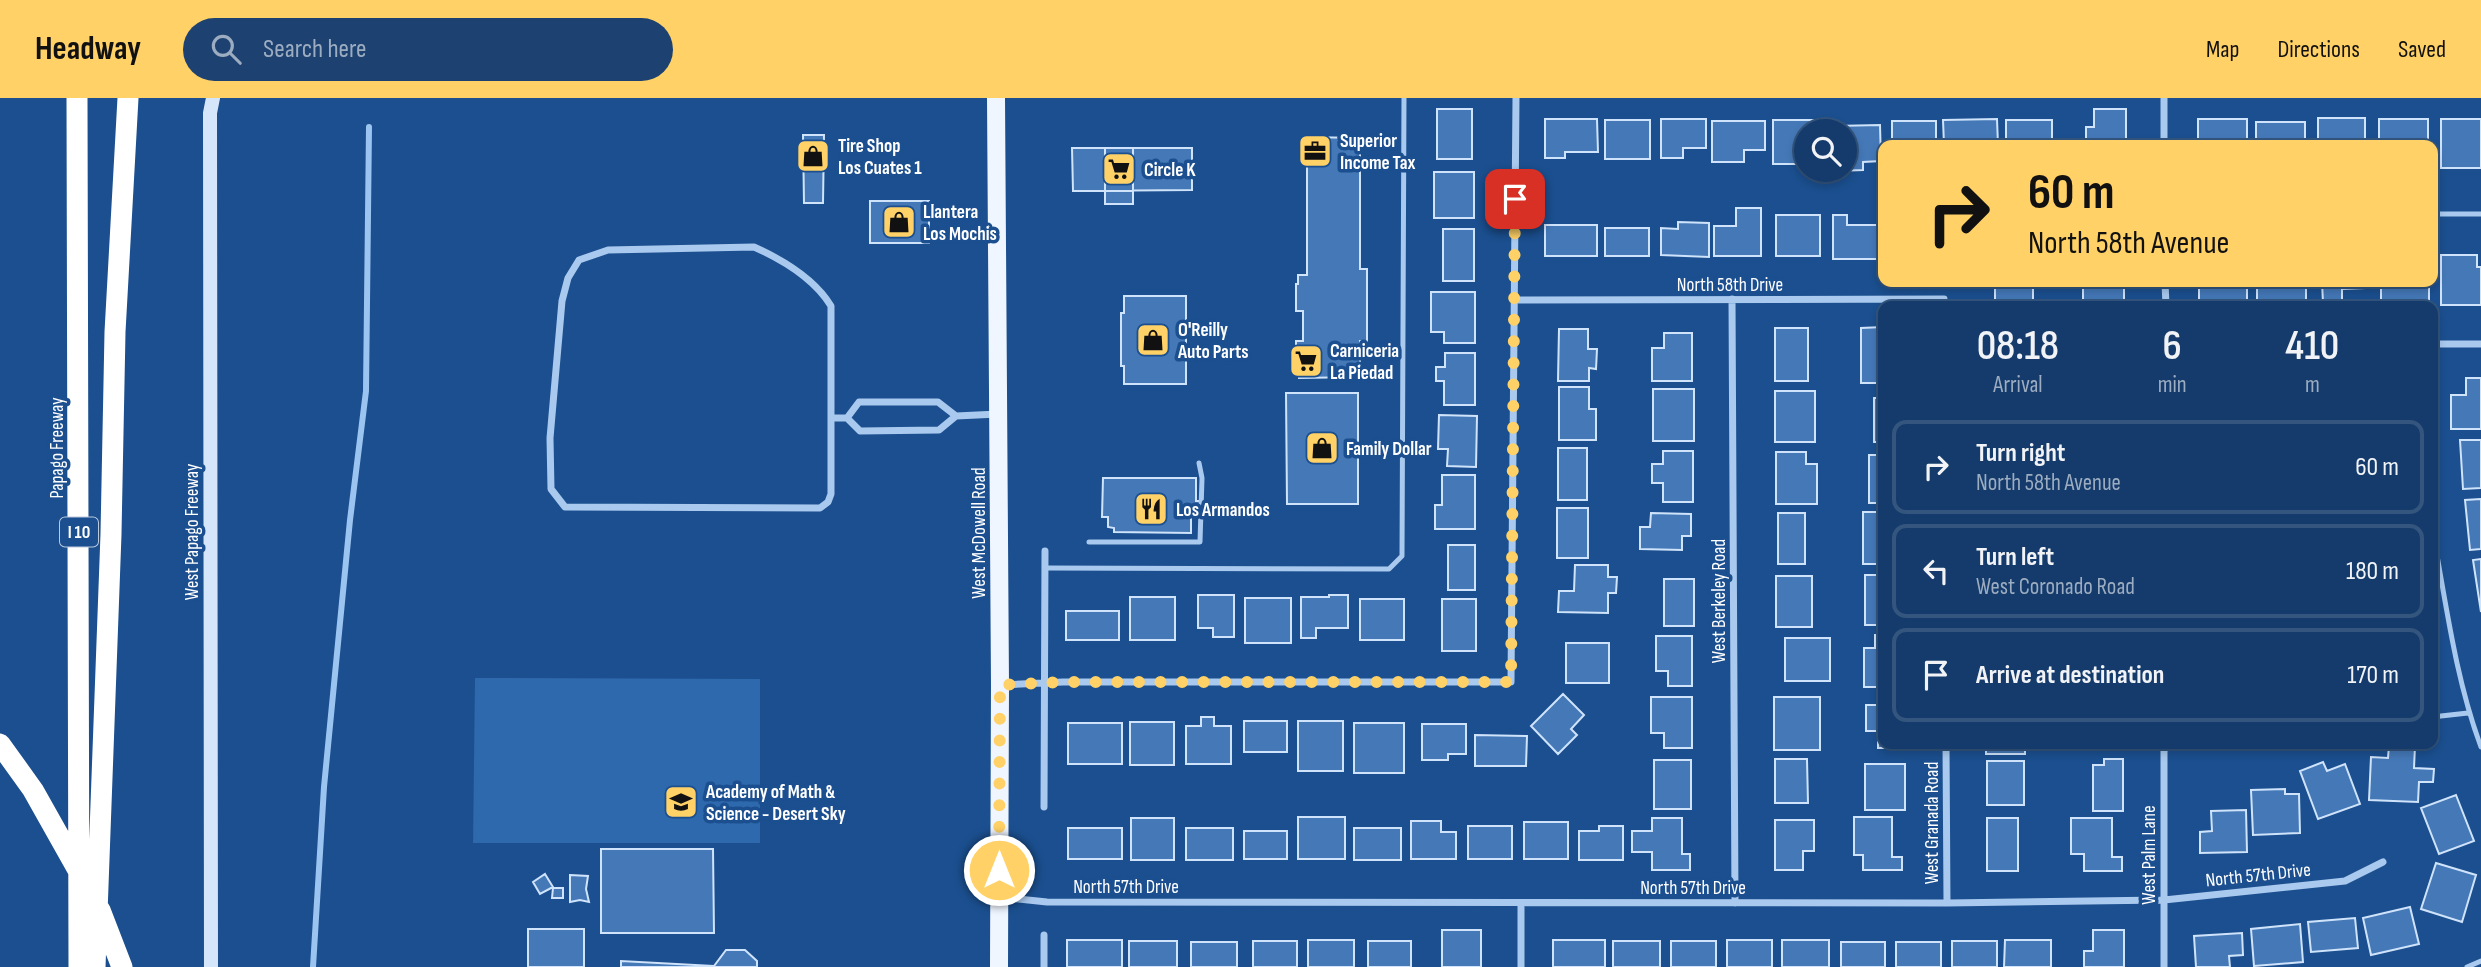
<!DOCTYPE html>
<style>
body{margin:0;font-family:"Sofia Sans Condensed",sans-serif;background:#1d4271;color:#f1f3f6;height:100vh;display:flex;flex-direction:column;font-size:26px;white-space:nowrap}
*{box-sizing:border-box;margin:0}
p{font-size:23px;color:#9dadc1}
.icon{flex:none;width:38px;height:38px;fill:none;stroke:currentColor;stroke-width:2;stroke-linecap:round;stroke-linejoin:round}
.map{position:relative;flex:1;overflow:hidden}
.details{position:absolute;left:1878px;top:203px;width:560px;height:448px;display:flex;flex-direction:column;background:#143b6b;border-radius:14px;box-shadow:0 4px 10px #0003,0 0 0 2px #33557e}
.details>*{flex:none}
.hud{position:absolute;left:1878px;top:42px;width:560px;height:147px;border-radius:14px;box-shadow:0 4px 10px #0003,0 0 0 2px #33557e;background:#ffd166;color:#111;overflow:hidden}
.controls{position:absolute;left:1794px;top:21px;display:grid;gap:14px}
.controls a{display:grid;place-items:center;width:63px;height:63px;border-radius:50%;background:#143b6b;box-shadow:0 4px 10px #0003,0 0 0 2px #33557e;font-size:35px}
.pin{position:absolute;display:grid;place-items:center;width:60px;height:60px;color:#fff;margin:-30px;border-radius:14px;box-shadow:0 4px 10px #0006}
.me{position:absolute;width:77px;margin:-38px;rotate:0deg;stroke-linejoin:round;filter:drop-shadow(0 0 5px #0008)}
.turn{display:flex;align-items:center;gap:24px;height:147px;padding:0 35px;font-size:32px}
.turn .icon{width:91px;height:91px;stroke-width:2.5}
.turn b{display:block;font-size:49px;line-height:60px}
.eta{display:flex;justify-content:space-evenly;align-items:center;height:119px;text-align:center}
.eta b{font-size:42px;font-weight:600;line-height:49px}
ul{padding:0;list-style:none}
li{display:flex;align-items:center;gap:21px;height:94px;margin:0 14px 10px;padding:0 21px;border:4px solid #33557e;border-radius:14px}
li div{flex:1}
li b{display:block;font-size:26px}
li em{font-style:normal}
header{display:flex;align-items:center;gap:42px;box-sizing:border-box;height:98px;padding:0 35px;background:#ffd166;color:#111}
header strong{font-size:33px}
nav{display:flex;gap:38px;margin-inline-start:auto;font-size:24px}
.search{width:490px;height:63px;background:#1d4271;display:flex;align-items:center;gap:18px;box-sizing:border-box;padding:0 24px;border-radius:38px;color:#9dadc1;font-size:26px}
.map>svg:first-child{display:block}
.green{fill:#2e69ad}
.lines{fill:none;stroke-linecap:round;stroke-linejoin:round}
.stream{stroke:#9cc4f0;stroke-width:6}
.building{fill:#4478b7;stroke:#cfe3fa;stroke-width:2}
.lane{stroke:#a9c9ee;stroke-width:5}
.street{stroke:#a9c9ee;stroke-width:7}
.secondary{stroke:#d6e6fa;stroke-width:14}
.primary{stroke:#f0f6ff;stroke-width:18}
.highway{stroke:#fff;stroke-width:21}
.route{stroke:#ffd166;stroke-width:12;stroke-dasharray:0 21.6}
.labels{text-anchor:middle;stroke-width:7;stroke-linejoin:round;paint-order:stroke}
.shield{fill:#1b4f8f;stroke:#bbcadd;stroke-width:2}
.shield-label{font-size:18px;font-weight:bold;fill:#fff}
.poi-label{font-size:19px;font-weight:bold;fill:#fff;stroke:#1b4f8f;text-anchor:start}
.street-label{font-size:19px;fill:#fff;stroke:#1b4f8f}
</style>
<header>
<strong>Headway</strong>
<div class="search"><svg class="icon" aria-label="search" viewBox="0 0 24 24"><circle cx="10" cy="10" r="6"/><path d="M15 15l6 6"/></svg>Search here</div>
<nav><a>Map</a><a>Directions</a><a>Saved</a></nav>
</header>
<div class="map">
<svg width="2481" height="869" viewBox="0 0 2481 869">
<rect width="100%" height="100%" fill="#1b4f8f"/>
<!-- green -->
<path class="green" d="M475,580L760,581V745H473Z"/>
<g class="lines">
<!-- stream -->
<path class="stream" d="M313,869L324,689L350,422L366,293L369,29"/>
</g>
<!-- building -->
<path class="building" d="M1437,11H1472V61H1437Z
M2094,11H2126V47H2086V29H2094Z
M2318,20H2365V47H2318Z
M1545,21H1597L1598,54H1565V60H1545Z
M1661,21H1706V50H1683V60H1661Z
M1997,21L1998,47H1944L1943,22Z
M2198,21H2247V47H2198Z
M2379,21H2428V47H2379Z
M2441,21H2481V70H2441Z
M1605,22H1650V61H1605Z
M1773,22H1824V33H1806V50H1801V66H1773Z
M2006,22H2052V47H2006Z
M1712,23H1765V52H1744V64H1712Z
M1892,23H1936V47H1892Z
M2256,24H2305V47H2256Z
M1880,27L1881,63L1863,64V72L1835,73L1844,72V33H1834V28Z
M803,37H824L823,105H804Z
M1307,39L1360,40V171H1367V243H1360V279L1299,280V270H1296V243H1303V213H1296V186H1298V177H1307Z
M1072,50H1192V92L1073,93Z
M1105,50H1133V106H1105Z
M1434,74H1474V120H1434Z
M870,103H929V145H870Z
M1736,110H1761V158H1714V128H1736Z
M1776,117H1820V158H1776Z
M1833,117H1847V127H1877V161H1833Z
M1678,124L1709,125V159L1661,157V130L1678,131Z
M1545,127H1597V158H1545Z
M1605,130H1649V158H1605Z
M1443,131H1474V183H1443Z
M2441,157H2477V169H2481V207H2441Z
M1995,184H2033V208H1995Z
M2199,184H2247V206H2199Z
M2257,184H2306V206H2257Z
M2322,184H2365V190L2342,191V205H2323Z
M2381,184H2429V205H2381Z
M2083,190H2124V208H2083Z
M1431,194H1475V245H1444V234H1431Z
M1124,198H1186V286H1124V268H1121V215H1124Z
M1883,229V285H1861V230Z
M1775,230H1808V283H1775Z
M1559,231H1588V251H1597L1596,271L1589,270V283H1558Z
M1664,235H1692V283H1652V250H1664Z
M1445,255H1475V307H1444V283H1436V269H1445Z
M2466,280H2481V331H2451V297H2466Z
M1559,289H1589V311H1596V342H1559Z
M1653,291H1694V343H1653Z
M1775,293H1815V344H1775Z
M1286,295H1358V406H1287Z
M1874,300H1883V344H1874Z
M1439,317L1477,318L1476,369L1447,368L1448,351H1438Z
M2460,342H2481V390L2463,391Z
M1558,350H1587V402H1558Z
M1663,353H1693V404H1663V385H1652V366H1663Z
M1776,354H1806V366H1817V406H1776Z
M1869,357H1883V405H1869Z
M1442,377H1475V431H1435V407H1442Z
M1103,380H1196V403H1200V419H1191V435L1114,434V430L1108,429V419H1102Z
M2481,401V451L2470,452L2465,402Z
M1557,410H1588V460H1557Z
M1863,414H1883V466H1863Z
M1651,415L1691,416V438H1682V452L1640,451V429H1650Z
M1778,415H1805V466H1778Z
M1448,447H1475V492H1448Z
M2481,461V514L2473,462Z
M1575,467H1608V479H1617L1616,495H1608V515L1558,514L1559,493H1574Z
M1865,477H1883V527H1865Z
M1776,478H1812V529H1776Z
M1664,481H1694V528H1664Z
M1198,497H1234V539H1213V530H1198Z
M1329,497H1348V530H1316V540H1301V499H1329Z
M1130,499H1175V542H1130Z
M1245,500H1291V545H1245Z
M1360,501H1404V542H1360Z
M1442,501H1476V553H1442Z
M1066,513H1119V542H1066Z
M1875,537H1883V589H1864V550H1875Z
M1656,538H1692V588H1668V573H1656Z
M1785,540H1830V583H1785Z
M1566,545H1609V585H1566Z
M1563,596L1584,617L1571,631L1577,637L1558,656L1531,628Z
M1651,599H1692V650H1664V635H1651Z
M1774,599H1820V652H1774Z
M1866,607H1883V646H1905V650H1878V633H1866Z
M1201,619H1214V628H1231V666H1186V628H1201Z
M1244,623H1287V654H1244Z
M1298,623H1343V673H1298Z
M1130,624H1174V667H1130Z
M1068,625H1122V666H1068Z
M1354,625H1404V675H1354Z
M1422,626H1466V656H1448V662H1422Z
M1475,637L1527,638L1526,668H1475Z
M1986,646H2025V656H1986Z
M2094,646H2125V652H2094Z
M2389,647L2415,648L2414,670L2434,671L2433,684H2419L2418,704L2369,702L2371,659L2388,660Z
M1775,661H1807L1808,705H1775Z
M2104,661H2123V713H2093V667H2104Z
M1654,662H1691V711H1654Z
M1987,663H2024V707H1987Z
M2323,664L2327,673L2345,666L2360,706L2318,721L2300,673Z
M1865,666H1905V712H1865Z
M2285,691V696H2299L2300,735L2253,737L2251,692Z
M2456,697L2474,743L2439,756L2421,710Z
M2246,712L2247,754L2200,755V734L2212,733L2211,713Z
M1298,719H1345V761H1298Z
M1854,719H1892V759H1902V772H1863V757H1854Z
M1131,720H1174V762H1131Z
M1652,720H1682V756H1690V772H1652V754H1632V733H1652Z
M1987,720H2018V773H1987Z
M2071,720H2112V759H2122V773H2084V756H2071Z
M1775,722H1814V753H1803V772H1775Z
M1411,723H1441V734H1456V761H1411Z
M1524,724H1568V761H1524Z
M1468,728H1512V761H1468Z
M1599,728H1623V762H1579V733H1599Z
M1068,730H1122V761H1068Z
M1186,730H1233V762H1186Z
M1354,730H1401V762H1354Z
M1244,733H1287V761H1244Z
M601,751H713L714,835H601Z
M2436,765L2476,777L2462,824L2421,811Z
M545,776L553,789L540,796L533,784Z
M570,777L588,778L586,791L589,804L580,802L570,804Z
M553,790H563V800H552Z
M2410,809L2419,846L2371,857L2363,820Z
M2355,820L2358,850L2311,854L2308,824Z
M2300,826L2303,864L2254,868L2251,831Z
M528,831H584V869H528Z
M1442,832H1481V869H1442Z
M2093,832H2124V869H2084V853H2093Z
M2242,835L2243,857L2229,858L2230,869H2196L2194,838Z
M1067,842H1122V869H1067Z
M1308,842H1354V869H1308Z
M1553,842H1605V869H1553Z
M1727,842H1772V869H1727Z
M1782,842H1829V869H1782Z
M2005,842H2051V869H2004Z
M1129,843H1177V869H1129Z
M1253,843H1297V869H1253Z
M1368,843H1411V869H1368Z
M1613,843H1660V869H1613Z
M1671,843H1716V869H1671Z
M1952,843H1997V869H1952Z
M1191,844H1237V869H1191Z
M1841,844H1885V869H1841Z
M1896,844H1941V869H1896Z
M726,852H745L757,863V869H621V863L714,868Z"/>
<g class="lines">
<!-- lane -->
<path class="lane" d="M2432,116H2481
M2432,430C2446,504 2455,579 2481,649
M1089,444H1200L1202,380L1199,365
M1045,470L1389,471L1402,458L1404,0
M2432,619L2468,615
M2164,651L2210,646
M2467,869L2481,863"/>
<!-- street -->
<path class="street" d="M2164,47V0
M2165,184L2166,208
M1732,201L1735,805
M1515,202L1944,201V208
M2432,246H2481
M831,320V208C814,180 783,162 754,149L608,152L579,162L568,180L562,203L550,340L551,391L565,409L820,410L828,404L831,396V320H847L860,333L939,332L956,318
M847,320L859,304H938L956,318L998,316
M1001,587L1063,584H1511L1516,0
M1946,646L1947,805
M1044,709L1045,453
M1000,799L1047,804L1947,805L2164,802L2345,783L2383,764
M1044,837V869
M1521,869V805
M2164,869V646"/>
<!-- secondary -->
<path class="secondary" d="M211,869L210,15L213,0"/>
<!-- primary -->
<path class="primary" d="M996,0L1000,587L999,869"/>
<!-- highway -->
<path class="highway" d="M77,0L79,869
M0,646L33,692L78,772
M100,812L122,869
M95,869L111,436L115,234L128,0"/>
</g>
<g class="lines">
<!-- route -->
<path class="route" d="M999,772L1000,587L1063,584H1511L1515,101"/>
</g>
<!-- icons -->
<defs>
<symbol id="office-square" viewBox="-11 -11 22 22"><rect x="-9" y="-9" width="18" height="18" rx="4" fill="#ffd166" stroke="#1b4f8f"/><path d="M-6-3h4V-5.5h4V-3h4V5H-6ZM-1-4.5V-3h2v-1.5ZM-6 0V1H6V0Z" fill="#111"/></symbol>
<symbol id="shop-square" viewBox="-11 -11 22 22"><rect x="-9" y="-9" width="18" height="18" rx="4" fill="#ffd166" stroke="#1b4f8f"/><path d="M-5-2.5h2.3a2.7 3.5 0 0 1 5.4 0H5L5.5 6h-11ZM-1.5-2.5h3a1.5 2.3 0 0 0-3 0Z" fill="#111"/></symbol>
<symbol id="supermarket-square" viewBox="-11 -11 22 22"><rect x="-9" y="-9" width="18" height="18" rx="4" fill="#ffd166" stroke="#1b4f8f"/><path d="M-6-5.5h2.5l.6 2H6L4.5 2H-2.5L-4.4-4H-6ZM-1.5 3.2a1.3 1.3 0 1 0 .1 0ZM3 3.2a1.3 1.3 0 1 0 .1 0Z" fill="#111"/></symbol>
<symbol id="restaurant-square" viewBox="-11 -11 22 22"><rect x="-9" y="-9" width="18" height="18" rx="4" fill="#ffd166" stroke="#1b4f8f"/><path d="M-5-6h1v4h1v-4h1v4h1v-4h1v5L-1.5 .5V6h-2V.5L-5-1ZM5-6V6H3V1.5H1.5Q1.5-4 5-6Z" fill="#111"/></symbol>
<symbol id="school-square" viewBox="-11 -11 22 22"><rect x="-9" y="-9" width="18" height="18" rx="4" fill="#ffd166" stroke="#1b4f8f"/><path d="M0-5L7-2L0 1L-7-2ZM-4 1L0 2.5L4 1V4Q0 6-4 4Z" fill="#111"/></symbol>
</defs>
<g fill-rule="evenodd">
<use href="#office-square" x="1296" y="34" width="38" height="38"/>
<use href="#shop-square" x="794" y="39" width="38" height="38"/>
<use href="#supermarket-square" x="1100" y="52" width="38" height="38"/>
<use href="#shop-square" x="880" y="105" width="38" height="38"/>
<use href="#shop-square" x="1134" y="223" width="38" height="38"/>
<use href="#supermarket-square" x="1287" y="244" width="38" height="38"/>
<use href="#shop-square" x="1303" y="331" width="38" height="38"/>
<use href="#restaurant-square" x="1132" y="392" width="38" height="38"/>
<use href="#school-square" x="662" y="685" width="38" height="38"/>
</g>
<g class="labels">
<!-- shield labels -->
<rect class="shield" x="60" y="419.5" width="38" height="29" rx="5"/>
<g class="shield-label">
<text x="79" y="440">I 10</text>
</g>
<!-- poi labels -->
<g class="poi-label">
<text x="1340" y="49">Superior<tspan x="1340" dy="22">Income Tax</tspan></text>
<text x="838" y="54">Tire Shop<tspan x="838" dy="22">Los Cuates 1</tspan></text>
<text x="1144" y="78">Circle K</text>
<text x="923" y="120">Llantera<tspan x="923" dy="22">Los Mochis</tspan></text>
<text x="1178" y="238">O'Reilly<tspan x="1178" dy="22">Auto Parts</tspan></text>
<text x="1330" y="259">Carniceria<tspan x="1330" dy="22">La Piedad</tspan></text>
<text x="1346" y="357">Family Dollar</text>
<text x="1176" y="418">Los Armandos</text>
<text x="706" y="700">Academy of Math &amp;<tspan x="706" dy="22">Science - Desert Sky</tspan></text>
</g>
<!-- street labels -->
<g class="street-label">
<text x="1730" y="193">North 58th Drive</text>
<text transform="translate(56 350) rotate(-90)" y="7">Papago Freeway</text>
<text transform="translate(191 434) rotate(-90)" y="7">West Papago Freeway</text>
<text transform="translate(978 435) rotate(-90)" y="7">West McDowell Road</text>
<text transform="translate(1718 503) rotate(-90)" y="7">West Berkeley Road</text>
<text transform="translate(1931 725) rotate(-90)" y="7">West Granada Road</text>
<text transform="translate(2148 757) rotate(-90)" y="7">West Palm Lane</text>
<text transform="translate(2258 776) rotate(-6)" y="7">North 57th Drive</text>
<text x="1126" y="795">North 57th Drive</text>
<text x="1693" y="796">North 57th Drive</text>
</g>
</g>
</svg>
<div class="controls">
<a><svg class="icon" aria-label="search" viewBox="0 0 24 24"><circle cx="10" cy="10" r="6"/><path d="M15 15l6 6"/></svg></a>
</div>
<div class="pin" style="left:1515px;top:101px;background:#d93025"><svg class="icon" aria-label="arrive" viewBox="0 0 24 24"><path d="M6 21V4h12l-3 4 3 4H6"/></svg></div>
<svg class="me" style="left:999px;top:772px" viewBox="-20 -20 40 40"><circle r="17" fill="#ffd166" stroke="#fff" stroke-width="3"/><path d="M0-11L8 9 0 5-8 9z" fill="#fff"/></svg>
<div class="hud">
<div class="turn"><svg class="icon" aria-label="right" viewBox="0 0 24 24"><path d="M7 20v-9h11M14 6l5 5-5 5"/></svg><div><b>60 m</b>North 58th Avenue</div></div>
</div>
<section class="details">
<div class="eta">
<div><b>08:18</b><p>Arrival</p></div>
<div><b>6</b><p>min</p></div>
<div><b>410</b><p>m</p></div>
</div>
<ul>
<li><svg class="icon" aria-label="right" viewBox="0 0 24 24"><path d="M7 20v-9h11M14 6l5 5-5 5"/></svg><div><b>Turn right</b><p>North 58th Avenue</p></div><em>60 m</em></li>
<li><svg class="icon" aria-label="left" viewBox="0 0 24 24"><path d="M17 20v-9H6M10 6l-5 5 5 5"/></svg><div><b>Turn left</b><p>West Coronado Road</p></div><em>180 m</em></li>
<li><svg class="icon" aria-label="arrive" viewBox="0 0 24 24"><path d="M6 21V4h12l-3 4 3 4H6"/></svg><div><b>Arrive at destination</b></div><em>170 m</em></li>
</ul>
</section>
</div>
